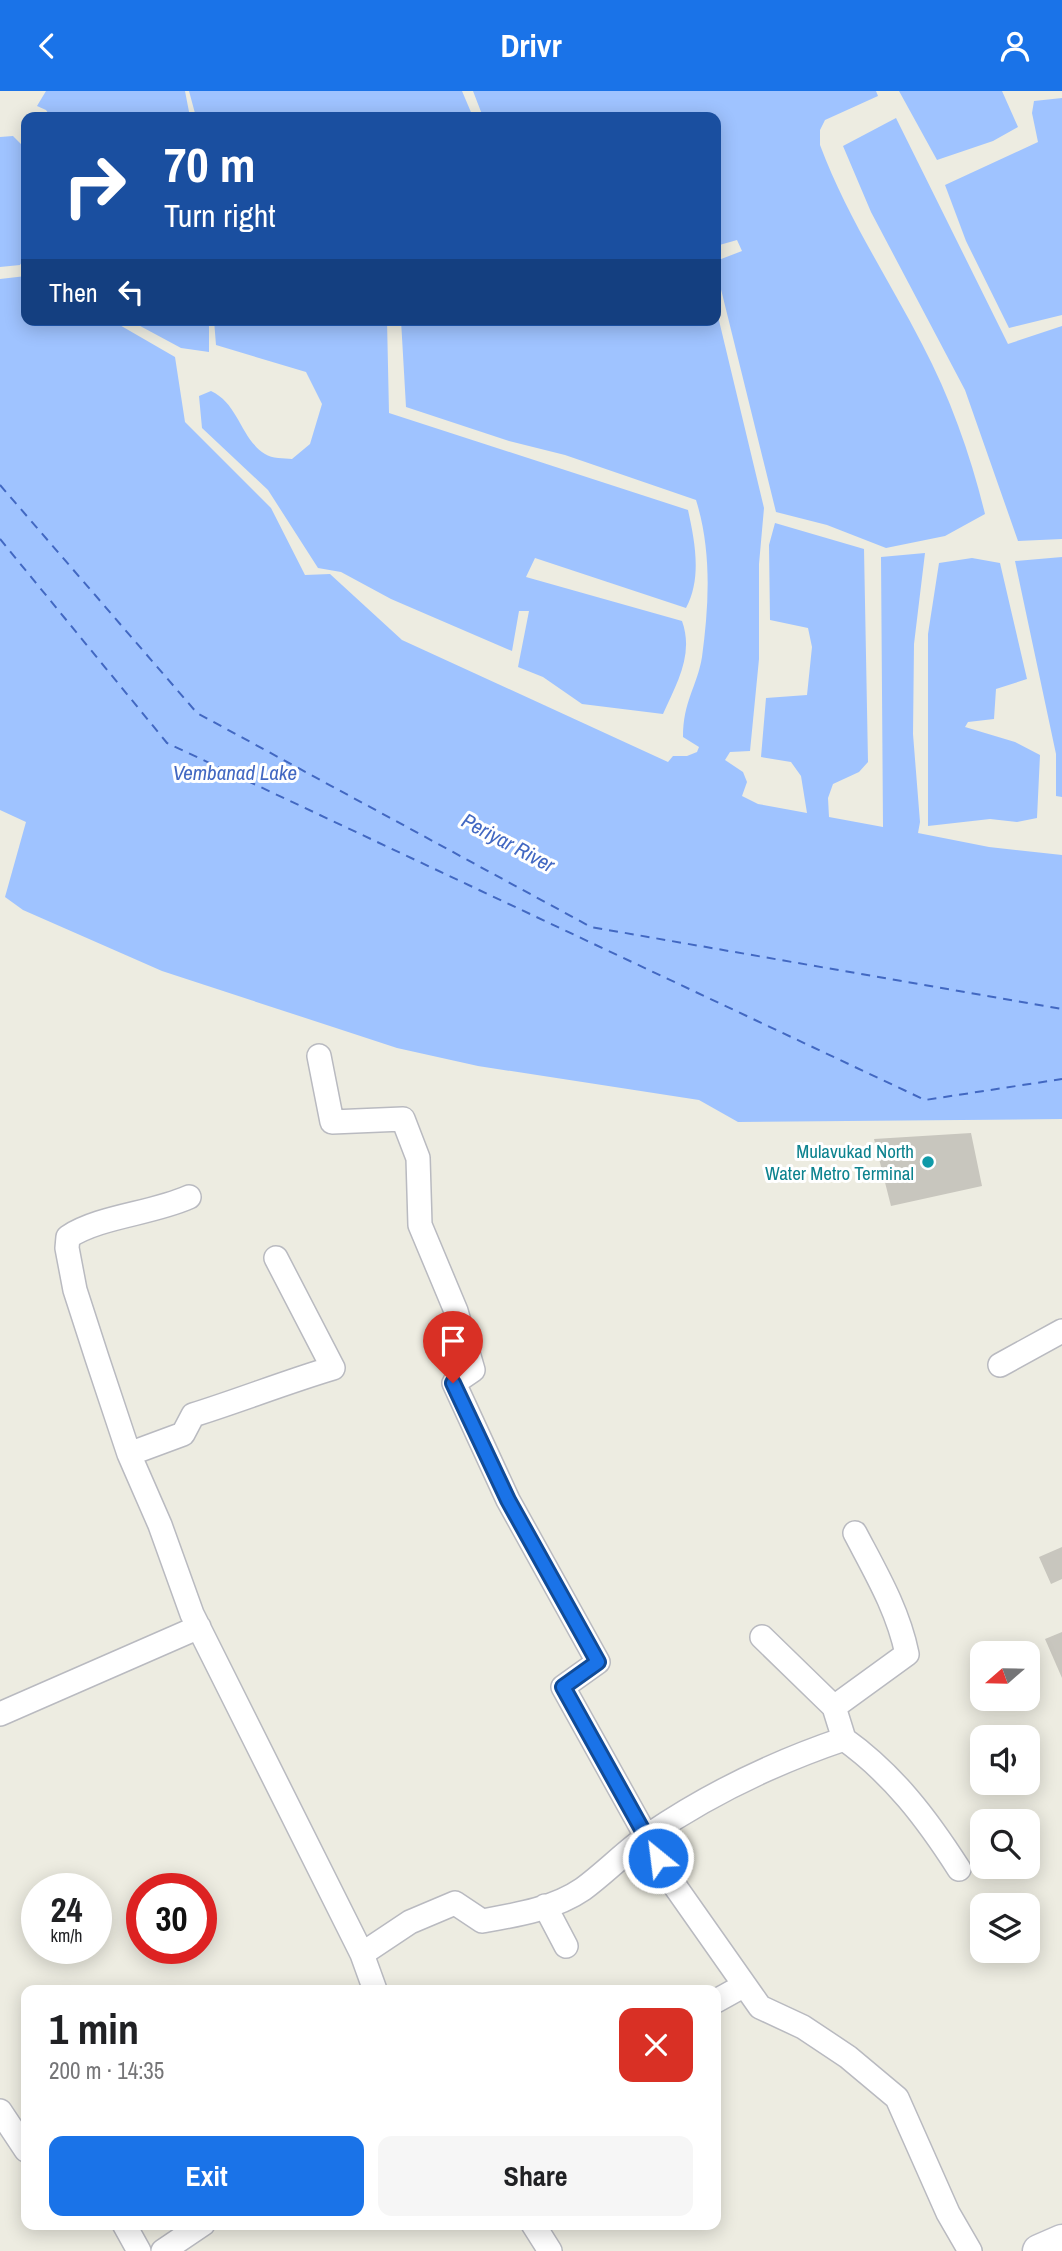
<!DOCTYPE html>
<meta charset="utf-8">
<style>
body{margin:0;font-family:"Archivo Narrow",sans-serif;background:#f6f6f6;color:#202124;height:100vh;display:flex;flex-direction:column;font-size:26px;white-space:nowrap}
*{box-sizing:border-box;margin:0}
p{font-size:23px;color:#757577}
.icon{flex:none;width:38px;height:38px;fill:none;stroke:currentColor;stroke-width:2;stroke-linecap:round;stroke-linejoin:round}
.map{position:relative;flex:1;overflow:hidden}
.sheet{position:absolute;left:21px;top:1894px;width:700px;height:245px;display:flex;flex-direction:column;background:#fff;border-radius:14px;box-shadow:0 4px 18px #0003}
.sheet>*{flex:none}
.banner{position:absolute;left:21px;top:21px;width:700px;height:214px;border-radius:14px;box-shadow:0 4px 18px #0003;background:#1a4fa0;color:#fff;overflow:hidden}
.needle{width:46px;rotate:250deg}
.buttons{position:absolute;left:970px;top:1550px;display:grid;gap:14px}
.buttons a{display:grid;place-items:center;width:70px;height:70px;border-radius:14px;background:#fff;box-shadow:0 4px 18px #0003;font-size:35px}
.speed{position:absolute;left:21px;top:1782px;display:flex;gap:14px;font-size:35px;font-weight:700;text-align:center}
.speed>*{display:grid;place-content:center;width:91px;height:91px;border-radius:50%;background:#fff;box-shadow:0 4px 18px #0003;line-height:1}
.speed small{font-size:18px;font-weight:400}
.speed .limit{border:10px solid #d22;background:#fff;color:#111}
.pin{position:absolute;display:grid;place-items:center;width:60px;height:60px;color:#fff;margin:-72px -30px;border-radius:50% 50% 50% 0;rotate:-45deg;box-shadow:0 0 7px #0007}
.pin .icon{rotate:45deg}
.me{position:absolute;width:77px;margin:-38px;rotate:331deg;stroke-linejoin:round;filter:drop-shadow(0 0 5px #0008)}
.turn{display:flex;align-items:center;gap:24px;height:147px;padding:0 28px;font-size:32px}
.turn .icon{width:91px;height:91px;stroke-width:2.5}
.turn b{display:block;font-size:49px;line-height:60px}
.then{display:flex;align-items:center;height:66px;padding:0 28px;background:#0003;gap:14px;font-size:26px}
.round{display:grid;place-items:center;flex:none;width:74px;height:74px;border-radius:14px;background:#f6f6f6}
.summary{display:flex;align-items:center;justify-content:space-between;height:119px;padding:0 28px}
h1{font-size:42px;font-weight:800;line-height:52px}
.button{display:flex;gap:14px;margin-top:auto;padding:14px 28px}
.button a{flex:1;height:80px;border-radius:14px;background:#1a73e8;color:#fff;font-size:28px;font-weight:800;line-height:80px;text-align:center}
.button a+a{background:#f6f6f6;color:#202124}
header{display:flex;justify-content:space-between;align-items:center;height:91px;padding:0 28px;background:#1a73e8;color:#fff;font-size:32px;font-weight:800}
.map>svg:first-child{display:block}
.water{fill:#9fc3ff}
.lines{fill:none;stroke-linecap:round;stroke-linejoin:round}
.ferry{stroke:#4268c2;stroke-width:2;stroke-dasharray:9 7;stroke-linecap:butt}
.building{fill:#c8c6be}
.street-casing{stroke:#b9bac0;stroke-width:26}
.secondary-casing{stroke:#bcbdc5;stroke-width:35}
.street{stroke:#fff;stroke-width:23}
.secondary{stroke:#fff;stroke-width:32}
.route-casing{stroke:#114b97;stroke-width:18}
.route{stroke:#1a73e8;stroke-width:12}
.culture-dot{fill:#0f9aa8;stroke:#fff;stroke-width:2.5}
.labels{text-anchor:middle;stroke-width:6;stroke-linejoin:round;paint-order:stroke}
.culture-label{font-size:19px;fill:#0d838f;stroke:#fff;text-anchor:end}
.water-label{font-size:21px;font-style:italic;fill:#4268c2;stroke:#fff}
</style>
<header><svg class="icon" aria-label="back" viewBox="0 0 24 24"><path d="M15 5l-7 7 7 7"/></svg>Drivr<svg class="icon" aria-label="person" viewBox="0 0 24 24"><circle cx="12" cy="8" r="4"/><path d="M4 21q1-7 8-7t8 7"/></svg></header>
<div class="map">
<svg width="1062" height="2160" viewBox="0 0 1062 2160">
<rect width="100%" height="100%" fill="#edece1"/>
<!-- water -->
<path class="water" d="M46,0H185L190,26H51L46,19L37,15Z
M189,0H462L473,26H196Z
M473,0H876L878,5L825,29L820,39V54C846,124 888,187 922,253C950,306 971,365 985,423L945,445L886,457L827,434L776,421L716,178V170L742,160L737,149L716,155V26H483Z
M899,0H1002L1018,36L993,50L937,69Z
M1062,7V224L1009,237L966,150L945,94L1038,51L1032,22L1034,10Z
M896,27L1008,253L1062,235V448L1018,450L965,299L871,121L843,55Z
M13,45L25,57L22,92L26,164L20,174L0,176V46Z
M26,185V229H111L175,266L185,331L271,417L305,484L330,483L402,549L668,671L673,665H687L697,661L699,656L683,646C683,610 697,596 702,566C709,514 712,460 696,409L565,364L509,350L406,316L401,229H716V217L764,417L759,473V568L750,660L730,661L725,669L743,681L747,691L742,705L758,713L807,722L801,685L791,671L761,666L766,607L807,604L812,556L808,537L770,529L769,454L775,432L864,458L868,671L859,681L833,693L828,707L829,726L883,736L881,466L925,462L914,553L913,643L920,731L918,742L989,756L1062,764V1028L738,1031L699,1009L478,975L397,957L162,880L23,819L5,806L26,731L0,719V188Z
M129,229H209V261L181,257Z
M214,229H387L389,322L688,419C695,451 702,487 686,517L535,467L526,486L682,530C694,563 677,592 663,623L582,613L543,586L518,576L529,520H519L512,560L391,508L341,481L318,477L268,399L202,337L199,305L211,300C239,313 240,347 265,363C272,368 284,367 292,368L310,353L322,313L306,281L216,254Z
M1062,466V706L1056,705V663L1015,470Z
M972,467L1000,472L1027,588L996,598L994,628L968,631L965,636L1015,651L1040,664L1037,727L1017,731L990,728L928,735V543L939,472Z"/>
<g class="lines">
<!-- ferry -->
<path class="ferry" d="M0,394L197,622L591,836L1062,918
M0,448L167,652L925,1009L1062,988"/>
</g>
<!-- building -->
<path class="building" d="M971,1042L982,1095L891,1115L874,1048Z
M1062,1456V1488L1051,1493L1039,1466Z
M1062,1541V1587L1045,1548Z"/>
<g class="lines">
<defs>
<path id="street" d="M319,965L332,1031L403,1028L418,1067L420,1134L456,1220L473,1279L454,1292L508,1409L598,1571L563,1596L670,1788L760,1916L803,1936L848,1966L897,2007L948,2122L970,2160
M189,1106C151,1123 100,1125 68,1146L67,1157L75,1199L97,1267L129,1363L160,1434L192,1523L362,1863L410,1831L455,1812L482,1830C516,1824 554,1818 583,1798C606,1781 626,1760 649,1744C709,1703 776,1671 844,1648L834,1616L907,1563C898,1519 876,1482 855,1442
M1000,1274L1062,1240
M129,1363L183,1343L193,1324C241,1309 286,1291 333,1277L276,1167
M762,1546L834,1616
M0,1623L199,1536
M844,1648C893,1683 927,1728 959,1778
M545,1815L566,1855
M362,1863L375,1899
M716,1910L743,1895
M0,2020L26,2059
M124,2133L139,2160
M533,2133L550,2160
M163,2160L203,2133"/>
<path id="secondary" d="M1039,2160L1062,2150"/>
</defs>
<!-- street casing -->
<use href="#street" class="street-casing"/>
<!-- secondary casing -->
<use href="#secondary" class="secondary-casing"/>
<!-- street -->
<use href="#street" class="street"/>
<!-- secondary -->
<use href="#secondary" class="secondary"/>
</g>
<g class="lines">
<defs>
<path id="route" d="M453,1292L508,1409L598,1571L563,1596L658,1767"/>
</defs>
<!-- route casing -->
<use href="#route" class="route-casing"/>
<!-- route -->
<use href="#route" class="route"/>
</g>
<!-- markers -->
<circle class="culture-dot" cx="928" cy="1071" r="7"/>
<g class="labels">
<!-- culture labels -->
<g class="culture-label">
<text x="914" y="1067">Mulavukad North<tspan x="914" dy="22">Water Metro Terminal</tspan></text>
</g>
<!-- water labels -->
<g class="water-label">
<text x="235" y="689">Vembanad Lake</text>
<text transform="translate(508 752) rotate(28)" y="7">Periyar River</text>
</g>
</g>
</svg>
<div class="buttons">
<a><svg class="needle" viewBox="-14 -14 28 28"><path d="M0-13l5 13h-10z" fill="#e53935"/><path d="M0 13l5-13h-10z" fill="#757577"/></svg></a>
<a><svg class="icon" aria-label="sound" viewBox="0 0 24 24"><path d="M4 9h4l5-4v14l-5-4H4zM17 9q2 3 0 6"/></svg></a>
<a><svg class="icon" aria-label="search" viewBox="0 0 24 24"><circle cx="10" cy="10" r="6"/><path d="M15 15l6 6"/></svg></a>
<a><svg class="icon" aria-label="layers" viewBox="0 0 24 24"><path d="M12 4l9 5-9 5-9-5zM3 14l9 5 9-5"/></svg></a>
</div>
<div class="speed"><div>24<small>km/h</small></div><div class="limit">30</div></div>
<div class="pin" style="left:453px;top:1292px;background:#d93025"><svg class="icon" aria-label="arrive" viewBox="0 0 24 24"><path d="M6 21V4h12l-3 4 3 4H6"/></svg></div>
<svg class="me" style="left:658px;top:1767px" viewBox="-20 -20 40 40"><circle r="17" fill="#1a73e8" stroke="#fff" stroke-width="3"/><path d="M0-11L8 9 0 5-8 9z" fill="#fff"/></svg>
<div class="banner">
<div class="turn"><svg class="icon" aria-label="right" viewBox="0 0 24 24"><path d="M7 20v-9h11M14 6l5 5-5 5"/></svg><div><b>70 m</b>Turn right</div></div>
<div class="then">Then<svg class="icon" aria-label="left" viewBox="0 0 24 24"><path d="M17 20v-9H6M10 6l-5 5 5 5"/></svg></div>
</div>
<section class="sheet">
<div class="summary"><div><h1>1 min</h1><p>200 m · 14:35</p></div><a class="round" style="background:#d93025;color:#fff"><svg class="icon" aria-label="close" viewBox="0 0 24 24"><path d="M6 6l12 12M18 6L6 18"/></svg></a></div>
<div class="button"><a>Exit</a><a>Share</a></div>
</section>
</div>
